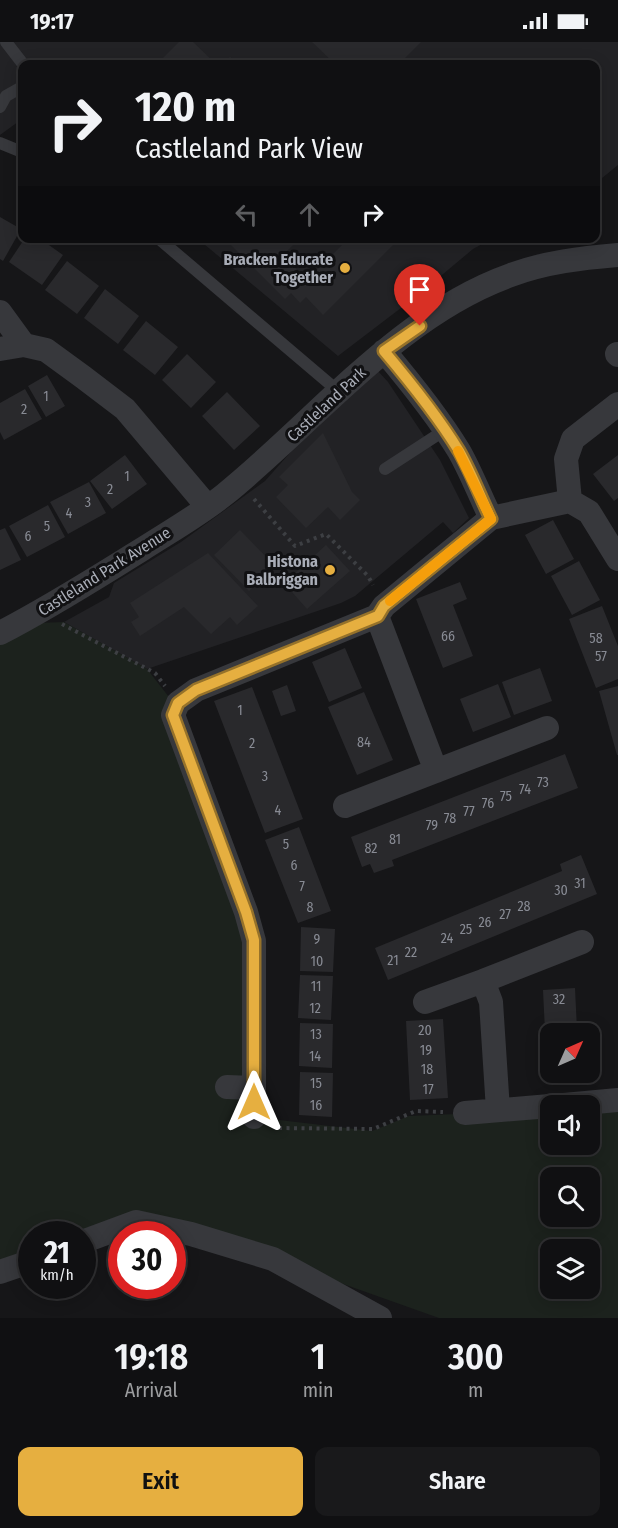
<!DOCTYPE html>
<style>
body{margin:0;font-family:"Fira Sans Condensed",sans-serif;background:#19191b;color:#f1f3f6;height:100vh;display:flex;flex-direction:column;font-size:22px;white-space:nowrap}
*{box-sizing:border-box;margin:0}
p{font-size:20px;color:#9c9d9f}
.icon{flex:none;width:33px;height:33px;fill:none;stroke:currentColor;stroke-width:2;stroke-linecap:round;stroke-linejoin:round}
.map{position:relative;height:1276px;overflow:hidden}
.details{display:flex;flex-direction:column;background:#101012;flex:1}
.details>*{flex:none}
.guide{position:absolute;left:18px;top:18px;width:582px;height:183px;border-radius:12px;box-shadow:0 3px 15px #0003,0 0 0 2px #303032;background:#101012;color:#f1f3f6;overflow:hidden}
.needle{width:39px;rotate:45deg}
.controls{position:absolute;left:540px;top:981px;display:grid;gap:12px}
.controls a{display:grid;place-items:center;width:60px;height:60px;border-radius:12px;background:#101012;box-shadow:0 3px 15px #0003,0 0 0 2px #303032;font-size:30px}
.speed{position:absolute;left:18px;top:1179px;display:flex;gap:12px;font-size:30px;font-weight:700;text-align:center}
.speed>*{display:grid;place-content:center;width:78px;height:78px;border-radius:50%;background:#101012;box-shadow:0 3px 15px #0003,0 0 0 2px #303032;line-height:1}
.speed small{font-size:15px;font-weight:400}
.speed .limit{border:9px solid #d22;background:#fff;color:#111}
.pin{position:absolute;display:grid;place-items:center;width:51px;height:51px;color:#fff;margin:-62px -26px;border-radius:50% 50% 50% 0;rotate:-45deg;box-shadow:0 0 6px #0007}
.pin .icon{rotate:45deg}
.me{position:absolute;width:66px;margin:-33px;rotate:0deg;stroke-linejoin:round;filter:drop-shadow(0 0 4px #0008)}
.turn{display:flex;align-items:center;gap:21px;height:126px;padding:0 18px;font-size:27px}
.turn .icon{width:78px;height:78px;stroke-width:2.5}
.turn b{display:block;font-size:42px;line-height:51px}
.lanes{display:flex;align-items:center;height:57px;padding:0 18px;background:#0003;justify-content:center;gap:30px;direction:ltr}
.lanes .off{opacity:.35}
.eta{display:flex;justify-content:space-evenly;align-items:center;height:102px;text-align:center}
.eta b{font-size:36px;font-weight:600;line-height:42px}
.action{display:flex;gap:12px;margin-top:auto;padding:12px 18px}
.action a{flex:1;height:69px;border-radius:12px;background:#e6af40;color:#111;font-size:24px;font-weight:600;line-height:69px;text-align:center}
.action a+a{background:#19191b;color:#f1f3f6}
.status{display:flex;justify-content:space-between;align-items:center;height:42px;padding:0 30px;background:#101012;direction:ltr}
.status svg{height:16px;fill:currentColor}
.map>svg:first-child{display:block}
.built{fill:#222225}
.green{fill:#1c221d;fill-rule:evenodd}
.building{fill:#29292c}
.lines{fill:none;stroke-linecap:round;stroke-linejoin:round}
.path{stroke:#3d3f43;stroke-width:4;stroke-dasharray:3 4.5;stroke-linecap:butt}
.service{stroke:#37383c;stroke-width:12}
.minor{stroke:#37383c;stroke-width:24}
.route-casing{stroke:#96722a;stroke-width:15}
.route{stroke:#e6af40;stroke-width:10}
.slow{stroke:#f59e0b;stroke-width:10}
.poi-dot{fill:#e6af40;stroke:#111113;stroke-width:2}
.labels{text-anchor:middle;stroke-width:6;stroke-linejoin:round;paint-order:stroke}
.number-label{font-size:14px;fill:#888b94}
.poi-label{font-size:16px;font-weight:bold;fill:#a9adb7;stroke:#111113;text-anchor:end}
.street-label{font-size:16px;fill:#a9adb7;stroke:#111113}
</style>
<div class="status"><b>19:17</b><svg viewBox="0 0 49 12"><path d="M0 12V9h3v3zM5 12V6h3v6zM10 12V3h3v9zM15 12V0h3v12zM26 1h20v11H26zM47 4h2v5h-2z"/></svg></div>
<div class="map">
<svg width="618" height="1276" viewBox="0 0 618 1276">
<rect width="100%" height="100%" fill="#161618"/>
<!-- built -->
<path class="built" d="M0,0H618V123L596,141V22H22V77L0,93Z
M198,197H491L473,207L418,253L338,314Z
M377,328L388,340L440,418L469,476L453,491L443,480L355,554L341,561L147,627L64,580L109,555L114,541L181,500L265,439L321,376Z"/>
<!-- green -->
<path class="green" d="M64,580L147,627L169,655L246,870L254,1075L372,1089L409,1074L550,1068V1102H590V1067L618,1066V1276H439L273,1217L191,1192H32L31,1219L0,1230V594L37,581ZM550,1136H590V1174H550ZM550,1208H590V1246H550Z"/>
<!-- building -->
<path class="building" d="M179,0H193L216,22H157Z
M312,0H421L399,22H335Z
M230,15L238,22H223Z
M0,175L21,187L3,219L0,217Z
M25,196H39L63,213L42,243L9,220Z
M235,196H300L283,213L307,238L343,202L338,196H400L323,273L306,255L300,261L291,251L285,257L231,203L236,198Z
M67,219L99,244L77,272L45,248Z
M105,247L139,274L118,302L84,276Z
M146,279L178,305L155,333L123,308Z
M187,312L216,340L191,366L162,338Z
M47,333L65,364L46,375L28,344Z
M25,347L42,377L4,398L0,390V361Z
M227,350L260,384L234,408L202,374Z
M323,391L352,450L360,458L340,478L328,465L306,486L276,455L288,443L279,435Z
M125,413L147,442L112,467L90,439Z
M618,413V456L614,459L593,432Z
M89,440L106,471L68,492L50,460Z
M48,463L65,495L27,515L9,484Z
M553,478L574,517L546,532L525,493Z
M5,486L21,518L0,528V488Z
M240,488L275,524L249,549L214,513Z
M326,503L350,529L307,567L284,541Z
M208,511L258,564L237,583L230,575L211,592L184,565L140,594L131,580L139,575L130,561Z
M579,519L600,558L572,573L551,534Z
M460,540L467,557L453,563L473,614L443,626L416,557Z
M602,564L618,604V637L596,646L569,577Z
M345,606L362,646L329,660L312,620Z
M540,626L552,659L514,673L502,640Z
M498,642L511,675L473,690L460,657Z
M287,643L296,669L281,674L272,649Z
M618,644V713H617L599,649Z
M252,645L303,777L265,791L214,659Z
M364,650L393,718L357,733L328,665Z
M565,712L578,746L392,818L394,824L374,831L370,822L362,825L351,795Z
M299,785L331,869L298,881L265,798Z
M581,813L597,852L388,938L375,906L562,829L560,822Z
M301,885L335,887L333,930L300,929Z
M300,933L333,934L331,978L298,976Z
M575,946L577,987L545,989L543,948Z
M443,977L448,1056L410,1058L406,979Z
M300,981L333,982L332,1026L299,1024Z
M550,991V1030H557V1032L546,1033L543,992Z
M300,1030L333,1031L332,1075L299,1073Z"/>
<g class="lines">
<!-- path -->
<path class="path" d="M254,457L295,504L326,492L368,534L373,543
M62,582L155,631L165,644
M272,1084L276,1086L373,1087L416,1069L443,1070"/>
<!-- service -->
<path class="service" d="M6,0L23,22
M0,65L6,54L22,45
M0,101L22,110
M158,196L338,349
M385,427L445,388"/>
<!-- minor -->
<path class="minor" d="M0,270L24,303
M0,307L24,303L46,308L83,335L125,367L207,464
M384,309C411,341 437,373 459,409C471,430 480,454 491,476L570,459L589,470L618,517
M617,312L618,313
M570,459L566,417L573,397L618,362
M377,574L436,729
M0,591C49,566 94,537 141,508C169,490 199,473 224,453C316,379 398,273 511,233C546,220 582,216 618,213
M345,764L547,686
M483,939L491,960L498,1068
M425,960L483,939L582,900
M227,1045L254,1046
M553,1064L618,1058
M465,1071L550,1064
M254,1075V899L246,870L173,673L178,661L196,648L377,574L384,564L491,476
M82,1200L136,1180L191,1192L273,1217L380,1276
M0,1230L32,1219"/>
</g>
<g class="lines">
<defs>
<path id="route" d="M254,1060V898L246,870L173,673L178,661L196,648L378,574L384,564L491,477C480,454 471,430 459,409C437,373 411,341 384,309L420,284"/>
</defs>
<!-- route casing -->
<use href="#route" class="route-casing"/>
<!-- route -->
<use href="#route" class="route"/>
<!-- slow -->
<path class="slow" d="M390,559L491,477L458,409"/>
</g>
<!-- markers -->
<g class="poi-dot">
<circle cx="345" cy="226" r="6"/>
<circle cx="330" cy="528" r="6"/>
</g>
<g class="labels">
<!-- number labels -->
<g class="number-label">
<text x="46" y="359">1</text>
<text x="24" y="372">2</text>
<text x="127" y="439">1</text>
<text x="110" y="452">2</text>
<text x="88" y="465">3</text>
<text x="69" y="476">4</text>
<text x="47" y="489">5</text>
<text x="28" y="499">6</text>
<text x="448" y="599">66</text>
<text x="596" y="601">58</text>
<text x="601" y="619">57</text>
<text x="240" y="673">1</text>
<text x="364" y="705">84</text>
<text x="252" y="706">2</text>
<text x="265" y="739">3</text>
<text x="543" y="745">73</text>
<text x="525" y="752">74</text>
<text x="506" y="759">75</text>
<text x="488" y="766">76</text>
<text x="278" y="773">4</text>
<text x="469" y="774">77</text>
<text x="450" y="781">78</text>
<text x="432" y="788">79</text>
<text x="395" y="802">81</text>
<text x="286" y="807">5</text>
<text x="371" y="811">82</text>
<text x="294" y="828">6</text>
<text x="580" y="846">31</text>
<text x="302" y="849">7</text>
<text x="561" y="853">30</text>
<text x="524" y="869">28</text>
<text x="310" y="870">8</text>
<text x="505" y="877">27</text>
<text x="485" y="885">26</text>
<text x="466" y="892">25</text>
<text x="447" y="901">24</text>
<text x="317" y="902">9</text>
<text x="411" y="915">22</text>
<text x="393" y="923">21</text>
<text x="317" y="924">10</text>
<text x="316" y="949">11</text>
<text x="559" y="962">32</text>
<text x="315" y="971">12</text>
<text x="425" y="993">20</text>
<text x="316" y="997">13</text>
<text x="426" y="1013">19</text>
<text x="315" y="1019">14</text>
<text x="427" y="1032">18</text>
<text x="316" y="1046">15</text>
<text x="428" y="1052">17</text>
<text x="316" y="1068">16</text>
</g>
<!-- poi labels -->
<g class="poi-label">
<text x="333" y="223">Bracken Educate<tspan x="333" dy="18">Together</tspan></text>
<text x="318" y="525">Histona<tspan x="318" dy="18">Balbriggan</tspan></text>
</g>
<!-- street labels -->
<g class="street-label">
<text transform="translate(326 362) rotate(-43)" y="6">Castleland Park</text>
<text transform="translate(104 529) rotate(-32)" y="6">Castleland Park Avenue</text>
</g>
</g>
</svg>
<div class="controls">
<a><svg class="needle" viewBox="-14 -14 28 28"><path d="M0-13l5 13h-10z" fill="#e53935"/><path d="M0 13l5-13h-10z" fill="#9c9d9f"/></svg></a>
<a><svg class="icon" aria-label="sound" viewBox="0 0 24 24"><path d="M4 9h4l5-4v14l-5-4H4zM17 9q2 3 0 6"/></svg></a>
<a><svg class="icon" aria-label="search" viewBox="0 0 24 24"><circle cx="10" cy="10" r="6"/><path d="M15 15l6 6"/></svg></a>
<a><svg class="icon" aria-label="layers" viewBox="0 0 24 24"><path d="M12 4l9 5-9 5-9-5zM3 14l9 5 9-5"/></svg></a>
</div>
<div class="speed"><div>21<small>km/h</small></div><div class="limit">30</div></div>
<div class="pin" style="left:420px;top:284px;background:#d93025"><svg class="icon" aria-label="arrive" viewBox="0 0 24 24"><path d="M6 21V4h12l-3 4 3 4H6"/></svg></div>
<svg class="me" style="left:254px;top:1060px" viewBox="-20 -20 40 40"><path d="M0-17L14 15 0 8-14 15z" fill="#e6af40" stroke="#fff" stroke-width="4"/></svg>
<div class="guide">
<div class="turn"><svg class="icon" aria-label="right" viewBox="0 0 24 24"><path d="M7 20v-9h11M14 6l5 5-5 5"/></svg><div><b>120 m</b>Castleland Park View</div></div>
<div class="lanes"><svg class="icon off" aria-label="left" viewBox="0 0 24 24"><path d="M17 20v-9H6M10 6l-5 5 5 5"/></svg><svg class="icon off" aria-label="ahead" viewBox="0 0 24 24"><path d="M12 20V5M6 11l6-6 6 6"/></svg><svg class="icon" aria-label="right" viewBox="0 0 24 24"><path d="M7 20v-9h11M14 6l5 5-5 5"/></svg></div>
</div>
</div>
<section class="details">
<div class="eta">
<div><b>19:18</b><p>Arrival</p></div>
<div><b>1</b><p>min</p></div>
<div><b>300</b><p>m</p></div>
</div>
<div class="action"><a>Exit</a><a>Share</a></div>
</section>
